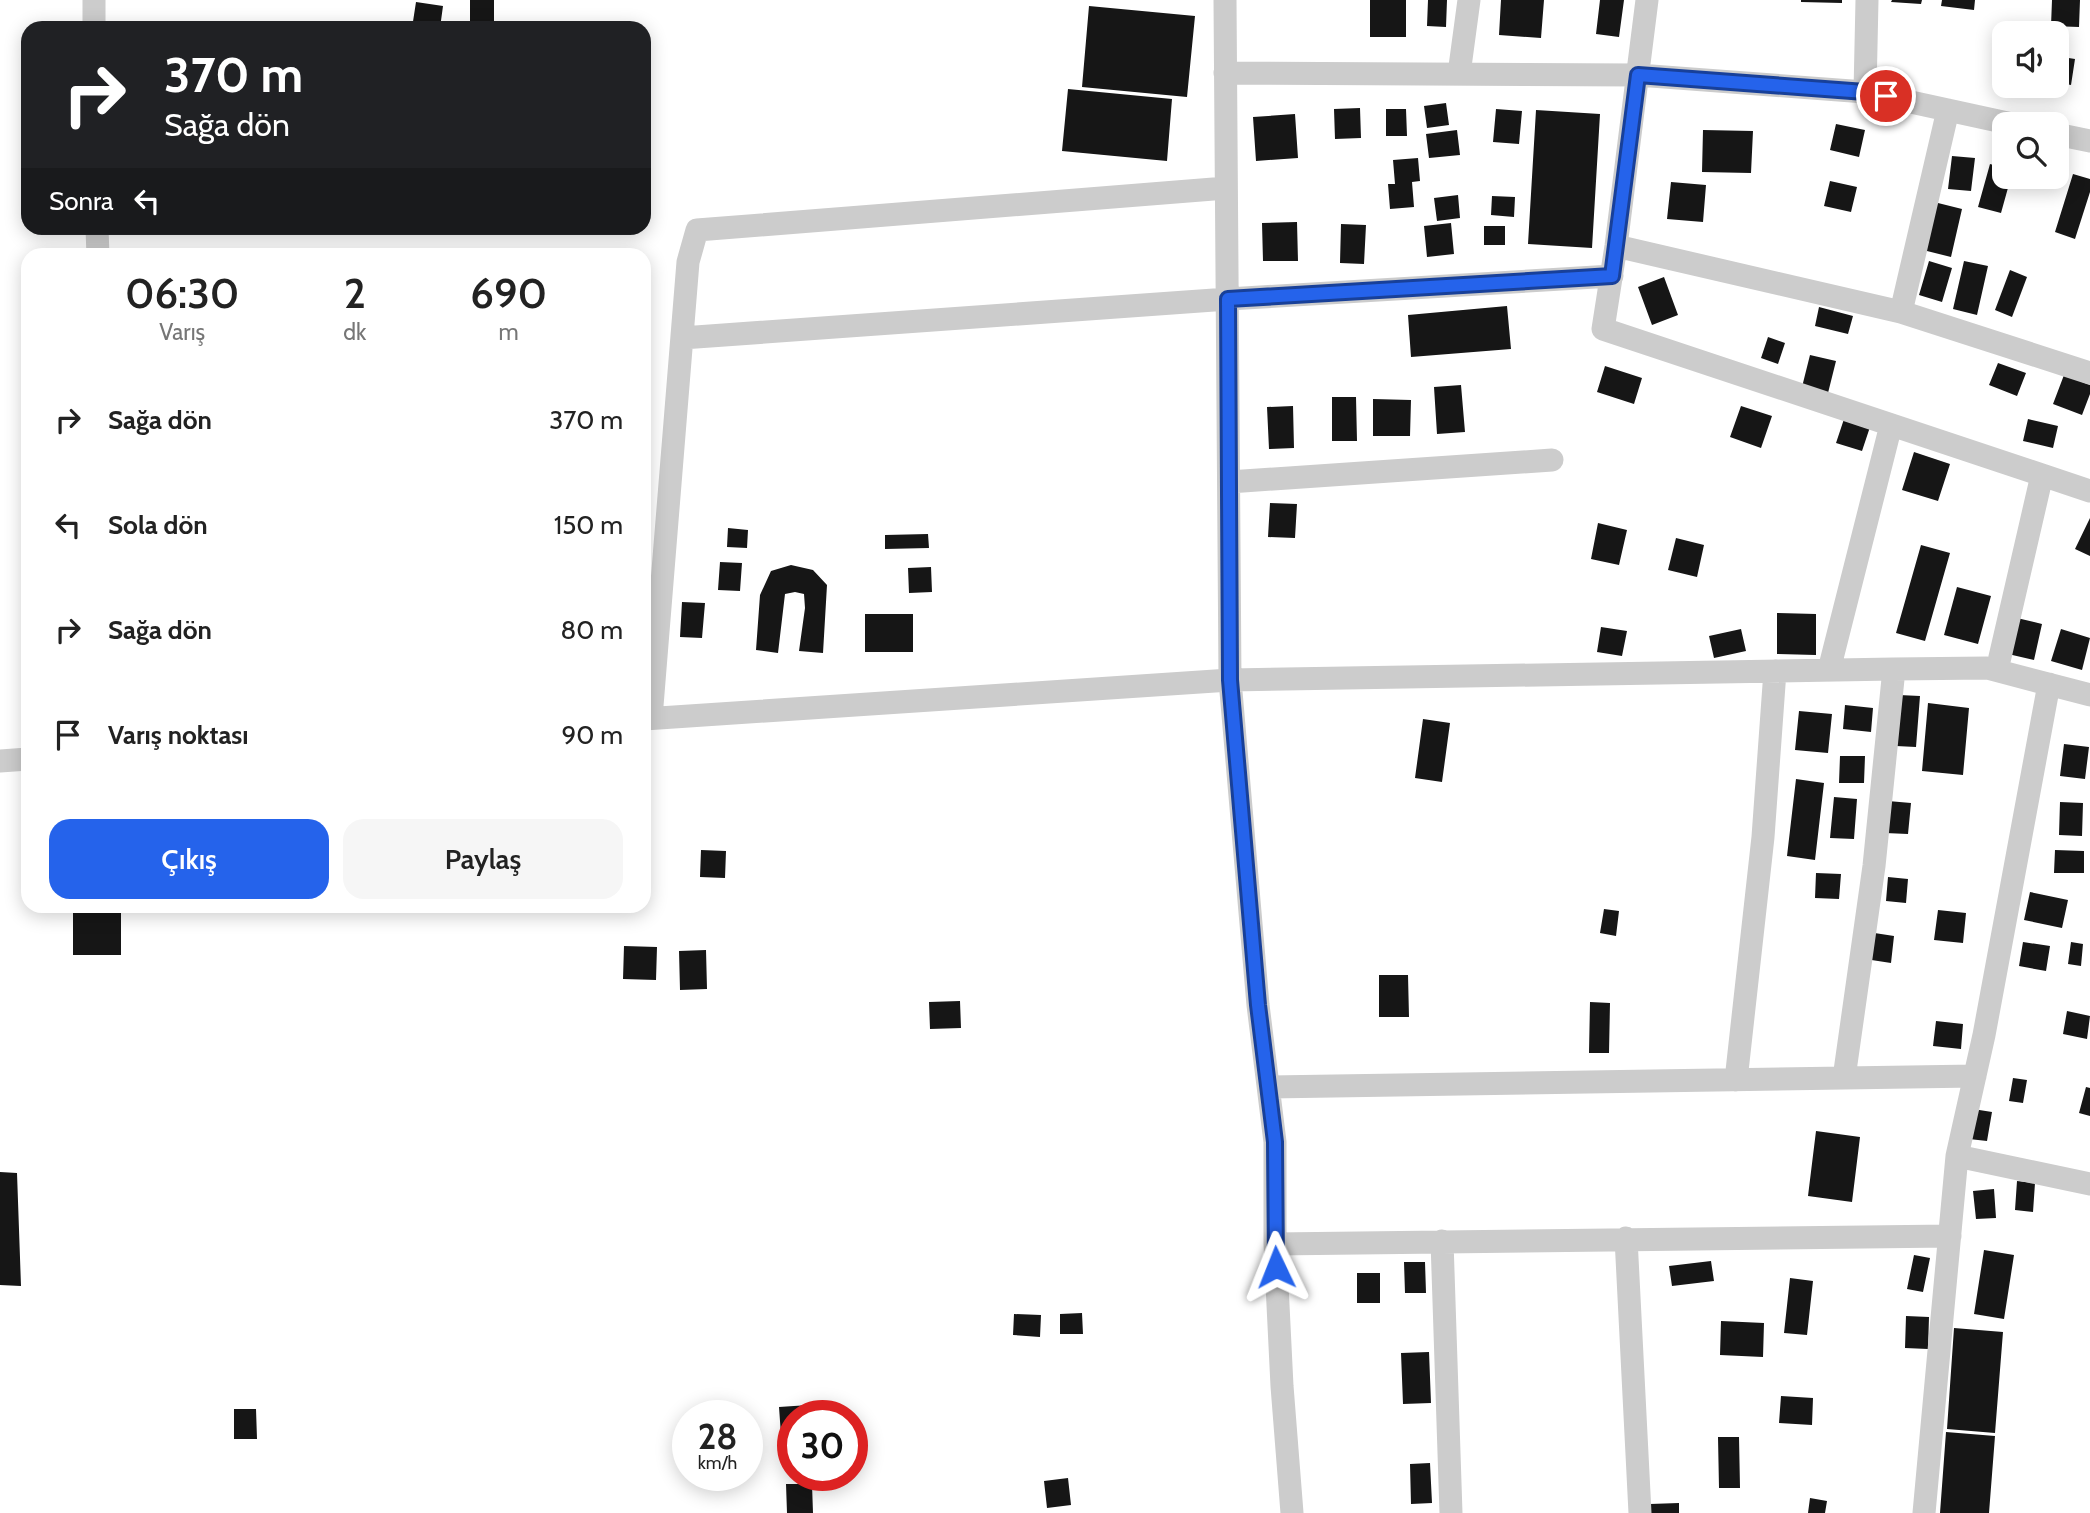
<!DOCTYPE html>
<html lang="tr">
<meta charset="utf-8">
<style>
body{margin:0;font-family:Cabin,sans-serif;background:#f6f6f6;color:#222;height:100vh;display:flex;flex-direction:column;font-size:26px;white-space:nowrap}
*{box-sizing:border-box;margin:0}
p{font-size:23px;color:#767676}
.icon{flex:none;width:38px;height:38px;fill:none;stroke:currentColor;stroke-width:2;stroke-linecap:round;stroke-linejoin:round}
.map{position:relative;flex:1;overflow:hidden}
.side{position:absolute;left:21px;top:248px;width:630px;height:665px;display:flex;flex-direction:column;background:#fff;border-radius:21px;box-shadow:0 4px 18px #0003}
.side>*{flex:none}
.guide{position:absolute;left:21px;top:21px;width:630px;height:214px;border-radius:21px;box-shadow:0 4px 18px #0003;background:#202124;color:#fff;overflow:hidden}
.controls{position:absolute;left:1992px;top:21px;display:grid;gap:14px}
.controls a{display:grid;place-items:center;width:77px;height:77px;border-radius:14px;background:#fff;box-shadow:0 4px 18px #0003;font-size:35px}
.speed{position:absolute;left:672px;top:1400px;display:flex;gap:14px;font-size:35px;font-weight:700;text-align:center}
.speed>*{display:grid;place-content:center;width:91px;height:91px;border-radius:50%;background:#fff;box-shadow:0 4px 18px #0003;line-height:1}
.speed small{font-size:18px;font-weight:400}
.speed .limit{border:10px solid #d22;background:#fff;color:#111}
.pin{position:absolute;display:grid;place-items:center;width:60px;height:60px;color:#fff;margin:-30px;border:4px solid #fff;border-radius:50%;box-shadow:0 2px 7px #0007}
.me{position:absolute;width:77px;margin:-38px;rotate:358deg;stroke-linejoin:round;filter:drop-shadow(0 0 5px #0008)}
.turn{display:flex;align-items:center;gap:24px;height:147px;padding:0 28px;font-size:32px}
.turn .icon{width:91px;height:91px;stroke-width:2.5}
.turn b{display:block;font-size:49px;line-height:60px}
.then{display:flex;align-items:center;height:66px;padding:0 28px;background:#0003;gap:14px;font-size:26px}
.eta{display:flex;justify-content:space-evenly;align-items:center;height:119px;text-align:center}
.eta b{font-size:42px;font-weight:600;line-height:49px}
.primary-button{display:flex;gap:14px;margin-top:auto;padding:14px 28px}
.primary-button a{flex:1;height:80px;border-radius:21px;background:#2563eb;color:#fff;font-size:28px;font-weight:600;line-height:80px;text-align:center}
.primary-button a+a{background:#f6f6f6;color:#222}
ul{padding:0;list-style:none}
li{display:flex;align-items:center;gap:21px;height:105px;padding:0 28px}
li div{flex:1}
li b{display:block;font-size:26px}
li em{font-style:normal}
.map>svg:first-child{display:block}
.building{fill:#161616}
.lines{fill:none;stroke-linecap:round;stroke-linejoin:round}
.minor{stroke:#ccc;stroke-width:23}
.route-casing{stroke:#184099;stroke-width:18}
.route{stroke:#2563eb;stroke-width:12}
</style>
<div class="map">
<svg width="2090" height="1513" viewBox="0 0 2090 1513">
<rect width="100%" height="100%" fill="#fff"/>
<!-- building -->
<path class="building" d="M470,0H494V28H470Z
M1370,0H1406V37H1370Z
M1428,0H1447L1446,27L1427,26Z
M1501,0H1544L1541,38L1499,35Z
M1600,0H1624L1619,37L1596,34Z
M1801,0H1842V3L1801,2Z
M1892,0H1922L1921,4L1891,2Z
M1942,0H1975L1974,10L1941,6Z
M2052,0H2080L2079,27L2051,26Z
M416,2L443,6L440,28H412Z
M1089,6L1195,16L1187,97L1082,87Z
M2009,29H2035V33H2009Z
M2056,56L2075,59L2071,85L2056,82Z
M1068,89L1172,99L1167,161L1062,151Z
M1446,103L1449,125L1427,128L1424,106Z
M1360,108L1361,138L1335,139L1334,109Z
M1386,109H1406L1407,136H1386Z
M1496,109L1522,111L1519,144L1493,142Z
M1536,110L1600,114L1592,248L1528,244Z
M1295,114L1298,158L1256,161L1253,117Z
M1836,124L1865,130L1859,157L1830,150Z
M1457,130L1460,155L1429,158L1426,134Z
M1703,130L1753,131L1751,173L1702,172Z
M1952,156L1975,158L1971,191L1948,189Z
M1418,158L1420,181L1412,182L1414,207L1390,209L1388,184H1395L1393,160Z
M1990,164L2004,168V177H2011L2001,213L1978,207Z
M2073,174L2090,179V192L2075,239L2055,232Z
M1830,181L1857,187L1851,212L1824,206Z
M1671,182L1706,185L1703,222L1667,219Z
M1458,195L1460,218L1437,221L1434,198Z
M1492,196L1515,197L1514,217L1491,215Z
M1934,202L1962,209L1951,257L1923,250Z
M1297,222L1298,261H1263L1262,223Z
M1451,223L1454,254L1427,257L1424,226Z
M1341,224L1366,225L1364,264L1340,263Z
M1484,226H1505V245H1484Z
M1929,261L1952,268L1942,302L1919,295Z
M1964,261L1988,266L1977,315L1953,309Z
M2010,270L2027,277L2012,317L1995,310Z
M1664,277L1678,315L1652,325L1638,287Z
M1507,306L1511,349L1411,357L1408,315Z
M1819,307L1853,316L1848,334L1815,326Z
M1768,337L1785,343L1778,364L1761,358Z
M1810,355L1836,361L1828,393L1802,387Z
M1998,363L2026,373L2017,396L1989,385Z
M1605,366L1642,378L1634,404L1597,392Z
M2064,375L2090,385V394L2082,415L2053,404Z
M1461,385L1465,432L1437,434L1434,387Z
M1332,397H1356L1357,441H1332Z
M1373,399L1411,400L1410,436H1373Z
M1293,406L1294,448L1269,449L1267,407Z
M1741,406L1772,416L1761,448L1730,437Z
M1844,419L1870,427L1862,451L1836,443Z
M2028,419L2058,426L2053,448L2023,441Z
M1914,452L1950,464L1938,501L1902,490Z
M1270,503L1297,504L1295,538L1268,537Z
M2090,518V556L2075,549Z
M1598,523L1627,530L1619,565L1591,559Z
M728,528L748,530L747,548L727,547Z
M928,534L929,548L885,549V535Z
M1676,538L1704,545L1697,577L1668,570Z
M1921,545L1950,553L1925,641L1896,633Z
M720,562L742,563L740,591L718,590Z
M791,565L813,570L827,585L823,653L799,651L805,608L804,594L795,592L785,594L778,653L756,650L760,595L771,571Z
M931,567L932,592L909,593L908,568Z
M1957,587L1991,596L1978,644L1944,635Z
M682,602L705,603L702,638L680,637Z
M1777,613L1816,614V655L1777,654Z
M865,614H913V652H865Z
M2017,618L2042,624L2034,660L2008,654Z
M1601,627L1627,631L1622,656L1597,652Z
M1741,629L1746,651L1714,658L1709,636Z
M2061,629L2090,638L2082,670L2051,661Z
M1899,695L1920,696L1916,747L1896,746Z
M1928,703L1969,708L1963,775L1922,771Z
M1845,705L1873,708L1871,732L1843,729Z
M1799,711L1832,714L1828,753L1795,750Z
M1423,719L1450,723L1442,782L1415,778Z
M2064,744L2089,747L2085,779L2060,776Z
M1840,756H1865L1864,783H1839Z
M1796,779L1824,783L1815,860L1787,856Z
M1834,797L1857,799L1854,839L1830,838Z
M1888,801L1911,803L1908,834L1885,833Z
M2060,802L2083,803L2082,836L2059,835Z
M701,850L726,851L725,878L700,877Z
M2055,850L2084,851V873H2054Z
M644,863H648V892H644Z
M1816,873L1841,874L1839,899L1815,898Z
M1888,877L1908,879L1906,903L1886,901Z
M2030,892L2068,900L2062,928L2024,920Z
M73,906H121V955H73Z
M1604,909L1619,911L1616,936L1600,933Z
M1938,910L1966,913L1963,943L1934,940Z
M1868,932L1894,936L1891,963L1865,959Z
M2023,942L2050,946L2046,971L2019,966Z
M2071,942L2083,944L2081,966L2068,964Z
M624,946L657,947L656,980L623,979Z
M706,950L707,989L680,990L679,951Z
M1379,975H1408L1409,1017H1379Z
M960,1001L961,1028L930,1029L929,1002Z
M1590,1002L1610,1003L1609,1053H1589Z
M2067,1011L2090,1016L2087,1039L2063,1034Z
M1936,1021L1963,1024L1961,1049L1933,1046Z
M2013,1078L2027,1080L2023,1103L2009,1101Z
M2086,1087L2090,1088V1116L2079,1113Z
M1973,1109L1992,1112L1987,1141L1969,1139Z
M1816,1131L1860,1137L1852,1202L1808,1196Z
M0,1172L17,1173L21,1286L0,1285Z
M2017,1181L2035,1183L2033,1212L2015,1210Z
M1994,1189L1996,1218L1976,1219L1973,1191Z
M1984,1250L2014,1255L2004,1319L1974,1314Z
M1914,1255L1930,1258L1923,1292L1907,1289Z
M1711,1261L1714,1281L1672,1286L1669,1266Z
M1404,1262H1425L1426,1293H1405Z
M1357,1273H1380V1303H1357Z
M1790,1278L1813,1281L1807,1335L1784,1333Z
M1082,1313L1083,1334H1060V1314Z
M1014,1314L1041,1315L1040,1337L1013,1335Z
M1906,1316L1929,1317L1928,1349L1905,1348Z
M1721,1321L1764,1323L1763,1357L1720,1355Z
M1954,1328L2003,1332L1995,1433L1947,1429Z
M1429,1352L1431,1403L1403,1404L1401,1353Z
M1781,1396L1813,1398L1812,1425L1779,1423Z
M809,1405L810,1416H793V1434L781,1435L779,1407Z
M234,1409H256L257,1439H234Z
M1946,1432L1995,1436L1989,1513H1940Z
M1718,1437H1739L1740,1488H1719Z
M1430,1463L1432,1503L1411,1504L1410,1464Z
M1068,1478L1071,1505L1047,1508L1044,1481Z
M786,1484H812L813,1513H787Z
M1810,1498L1827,1501L1825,1513H1808Z
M1679,1503V1513H1651L1650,1504Z"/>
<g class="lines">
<!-- minor -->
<path class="minor" d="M94,0V28
M1225,0L1230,680L1258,1005L1275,1142V1244L1282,1386L1292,1513
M1647,0L1616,246L1603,329L2090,491
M1225,73L1638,75L1865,92L2012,124
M1459,74L1469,0
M1865,92L1867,0
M2056,134L2090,141
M97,228L98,256
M1616,246L1901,312L2090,373
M1901,312L1948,110
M682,338L1228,299L1612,276
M1229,482L1552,460
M1829,670L1891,425
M1997,670L2042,475
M651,718L688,262L697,230L1226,188
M644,719L1230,680L1894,669L1987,668L2090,695
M0,761L28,759
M1844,1078L1874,866L1894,669
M1736,1080L1763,837L1775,671
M1269,1087L1975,1076
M1957,1156L2090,1184
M1626,1238L1640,1513
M1442,1241L1451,1513
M1275,1244L1950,1236
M1924,1513L1957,1156L1984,1035L2049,684"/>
</g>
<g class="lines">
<defs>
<path id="route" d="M1276,1267L1275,1142L1258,1005L1230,680L1228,299L1612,276L1638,75L1865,92L1886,96"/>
</defs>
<!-- route casing -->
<use href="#route" class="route-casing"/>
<!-- route -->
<use href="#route" class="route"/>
</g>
</svg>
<div class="controls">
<a><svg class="icon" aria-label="sound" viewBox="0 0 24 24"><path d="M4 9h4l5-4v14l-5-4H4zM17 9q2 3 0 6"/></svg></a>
<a><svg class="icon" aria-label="search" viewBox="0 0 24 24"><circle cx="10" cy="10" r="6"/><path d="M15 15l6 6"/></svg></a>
</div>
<div class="speed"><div>28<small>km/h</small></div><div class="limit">30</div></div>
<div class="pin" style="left:1886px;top:96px;background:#d93025"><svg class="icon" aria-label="arrive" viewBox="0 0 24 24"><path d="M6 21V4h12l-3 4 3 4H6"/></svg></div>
<svg class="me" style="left:1276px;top:1267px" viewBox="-20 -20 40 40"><path d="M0-17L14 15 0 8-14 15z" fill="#2563eb" stroke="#fff" stroke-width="4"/></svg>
<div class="guide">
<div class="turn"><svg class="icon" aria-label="right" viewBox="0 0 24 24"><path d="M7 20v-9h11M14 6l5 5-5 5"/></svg><div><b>370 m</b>Sağa dön</div></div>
<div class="then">Sonra<svg class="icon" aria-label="left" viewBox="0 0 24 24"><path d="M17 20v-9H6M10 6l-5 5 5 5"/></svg></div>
</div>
<section class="side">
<div class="eta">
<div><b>06:30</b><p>Varış</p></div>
<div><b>2</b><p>dk</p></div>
<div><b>690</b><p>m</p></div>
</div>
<ul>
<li><svg class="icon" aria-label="right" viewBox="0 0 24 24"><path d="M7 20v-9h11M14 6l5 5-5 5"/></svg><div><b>Sağa dön</b></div><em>370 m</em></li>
<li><svg class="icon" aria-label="left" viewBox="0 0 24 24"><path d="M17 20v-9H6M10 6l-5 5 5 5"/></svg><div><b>Sola dön</b></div><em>150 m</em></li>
<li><svg class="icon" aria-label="right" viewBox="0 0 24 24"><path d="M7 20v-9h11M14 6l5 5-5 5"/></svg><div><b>Sağa dön</b></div><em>80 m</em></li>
<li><svg class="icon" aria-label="arrive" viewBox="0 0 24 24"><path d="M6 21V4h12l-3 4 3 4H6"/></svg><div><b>Varış noktası</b></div><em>90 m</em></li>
</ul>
<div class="primary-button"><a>Çıkış</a><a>Paylaş</a></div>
</section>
</div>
